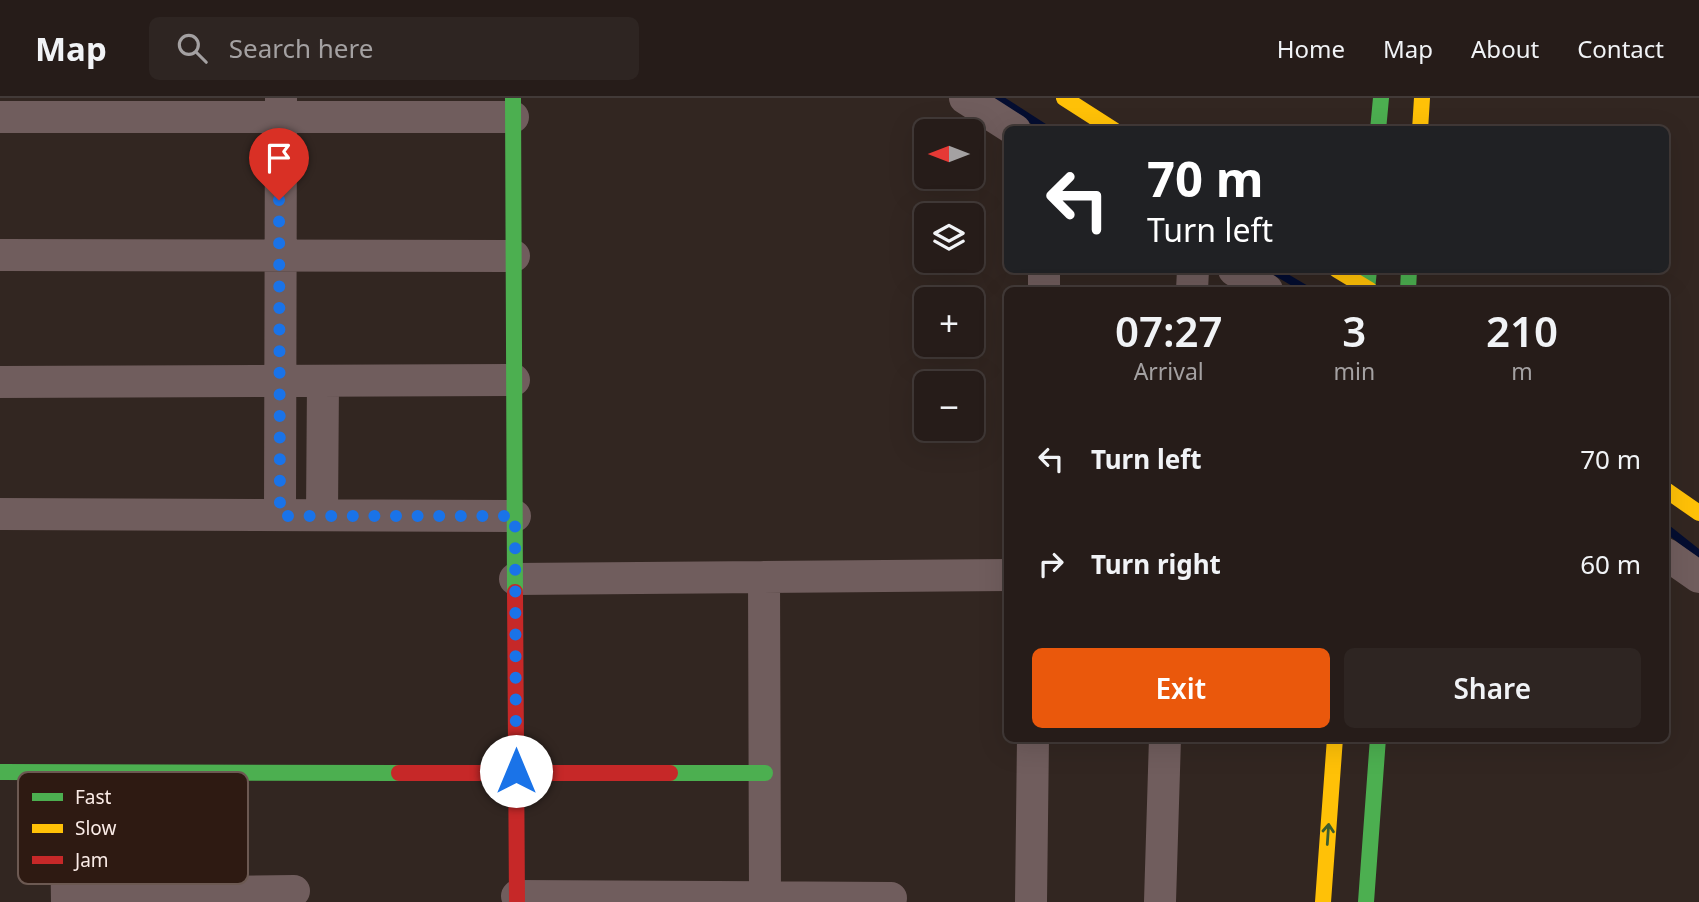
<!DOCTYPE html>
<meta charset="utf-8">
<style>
body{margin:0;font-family:"Noto Sans",sans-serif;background:#2e2522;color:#f1f3f6;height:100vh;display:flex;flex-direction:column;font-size:26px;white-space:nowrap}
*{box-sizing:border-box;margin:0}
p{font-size:23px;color:#a4a1a2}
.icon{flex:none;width:38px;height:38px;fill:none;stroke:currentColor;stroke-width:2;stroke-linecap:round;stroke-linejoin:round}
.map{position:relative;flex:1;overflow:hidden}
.panel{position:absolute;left:1004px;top:189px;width:665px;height:455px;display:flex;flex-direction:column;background:#261c19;border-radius:10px;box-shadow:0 7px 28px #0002,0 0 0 2px #423a38}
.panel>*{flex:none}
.banner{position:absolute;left:1004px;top:28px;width:665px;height:147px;border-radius:10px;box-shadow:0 7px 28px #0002,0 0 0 2px #423a38;background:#202124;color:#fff;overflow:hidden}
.needle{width:46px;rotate:270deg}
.buttons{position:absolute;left:914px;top:21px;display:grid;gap:14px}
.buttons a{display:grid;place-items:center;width:70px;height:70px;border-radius:10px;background:#261c19;box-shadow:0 7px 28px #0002,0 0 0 2px #423a38;font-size:35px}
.pin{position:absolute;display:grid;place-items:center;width:60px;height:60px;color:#fff;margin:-72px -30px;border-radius:50% 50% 50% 0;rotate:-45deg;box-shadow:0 0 7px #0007}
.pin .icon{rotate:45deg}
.me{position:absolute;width:77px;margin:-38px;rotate:0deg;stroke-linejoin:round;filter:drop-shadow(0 0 5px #0008)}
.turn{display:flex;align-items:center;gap:24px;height:147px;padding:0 28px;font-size:32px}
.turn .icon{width:91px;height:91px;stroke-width:2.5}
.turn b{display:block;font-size:49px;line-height:60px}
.eta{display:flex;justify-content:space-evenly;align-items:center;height:119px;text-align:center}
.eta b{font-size:42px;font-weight:600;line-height:49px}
.primary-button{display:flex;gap:14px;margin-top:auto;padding:14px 28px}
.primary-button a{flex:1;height:80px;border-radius:10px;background:#ea580c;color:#fff;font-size:28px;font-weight:600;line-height:80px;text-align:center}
.primary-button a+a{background:#2e2522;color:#f1f3f6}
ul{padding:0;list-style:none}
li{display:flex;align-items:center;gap:21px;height:105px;padding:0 28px}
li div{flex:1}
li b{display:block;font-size:26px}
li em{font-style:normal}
header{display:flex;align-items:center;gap:42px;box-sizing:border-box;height:98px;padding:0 35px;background:#261c19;border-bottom:2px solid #423a38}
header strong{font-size:33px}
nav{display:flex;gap:38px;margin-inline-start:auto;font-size:24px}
.search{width:490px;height:63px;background:#2e2522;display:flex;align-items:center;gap:18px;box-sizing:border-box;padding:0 24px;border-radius:10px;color:#a4a1a2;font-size:26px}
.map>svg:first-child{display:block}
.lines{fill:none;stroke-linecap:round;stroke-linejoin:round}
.stream{stroke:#040d30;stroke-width:8}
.street{stroke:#705d5d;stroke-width:32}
.fast{stroke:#4caf50;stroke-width:16}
.slow{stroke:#ffc107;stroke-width:16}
.jam{stroke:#c62828;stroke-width:16}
.oneway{stroke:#3c5d2e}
.route{stroke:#1a73e8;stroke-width:12;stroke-dasharray:0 21.6}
.key{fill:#2e1a12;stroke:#6c5952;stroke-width:2}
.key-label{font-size:19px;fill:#fbece7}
</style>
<header>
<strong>Map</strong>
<div class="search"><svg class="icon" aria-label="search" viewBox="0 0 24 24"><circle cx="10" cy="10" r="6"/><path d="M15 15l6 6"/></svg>Search here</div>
<nav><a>Home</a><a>Map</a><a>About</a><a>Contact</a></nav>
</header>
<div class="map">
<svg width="1699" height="804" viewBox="0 0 1699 804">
<rect width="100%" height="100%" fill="#322621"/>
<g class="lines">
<!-- stream -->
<path class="stream" d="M998,0L1048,32
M1273,172L1307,192
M1666,430L1699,456"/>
<!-- street -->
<path class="street" d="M965,0L1015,32
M0,19H513
M0,157L514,158
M1234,172L1267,192
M1044,192V172
M1192,192L1193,172
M0,284L514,282
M0,416L515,418
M280,417L281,0
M322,417L323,284
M1666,456L1699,479
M764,479L765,799
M515,481L1008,477
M66,733L67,804
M67,796L294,793
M517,798L891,800
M1031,804L1033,640
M1160,804L1165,640"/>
<!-- fast -->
<path class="fast" d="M513,0L515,494
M1378,32L1381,0
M1367,192L1369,172
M1408,192L1409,172
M0,674L399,675
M670,675H765
M1366,804L1378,640"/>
<!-- slow -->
<path class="slow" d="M1064,0L1114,32
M1420,32L1422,0
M1337,172L1370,192
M1666,392L1699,415
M1323,804L1335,640"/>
<!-- jam -->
<path class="jam" d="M515,494L517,804
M399,675H670"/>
</g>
<!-- one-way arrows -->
<defs><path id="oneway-shaft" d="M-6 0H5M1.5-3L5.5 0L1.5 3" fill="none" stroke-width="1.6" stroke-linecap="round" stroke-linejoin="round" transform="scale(1.75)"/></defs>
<use class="oneway" href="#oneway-shaft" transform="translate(1328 736) rotate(-86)"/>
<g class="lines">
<!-- route -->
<path class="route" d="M279,102L280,418H515L516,673"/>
</g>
<!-- legend -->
<rect x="18" y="674" width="230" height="112" rx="10" class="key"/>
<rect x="32" y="695" width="31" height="8" fill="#4caf50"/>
<rect x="32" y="726" width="31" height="9" fill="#ffc107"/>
<rect x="32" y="758" width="31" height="8" fill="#c62828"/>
<g class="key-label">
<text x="75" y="706">Fast</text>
<text x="75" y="737">Slow</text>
<text x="75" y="769">Jam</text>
</g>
</svg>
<div class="buttons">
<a><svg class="needle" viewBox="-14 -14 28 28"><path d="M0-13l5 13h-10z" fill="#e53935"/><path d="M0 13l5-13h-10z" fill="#a4a1a2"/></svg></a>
<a><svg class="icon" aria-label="layers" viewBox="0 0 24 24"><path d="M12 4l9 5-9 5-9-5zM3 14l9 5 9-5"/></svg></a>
<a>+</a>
<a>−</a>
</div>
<div class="pin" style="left:279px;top:102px;background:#d93025"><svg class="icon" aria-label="arrive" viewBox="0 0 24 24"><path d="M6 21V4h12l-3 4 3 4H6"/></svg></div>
<svg class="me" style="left:516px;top:673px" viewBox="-20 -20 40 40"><circle r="19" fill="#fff"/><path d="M0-13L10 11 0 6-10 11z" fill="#1a73e8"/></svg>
<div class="banner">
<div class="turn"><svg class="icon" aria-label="left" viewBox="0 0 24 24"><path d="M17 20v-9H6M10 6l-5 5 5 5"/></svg><div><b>70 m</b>Turn left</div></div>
</div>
<section class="panel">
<div class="eta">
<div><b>07:27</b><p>Arrival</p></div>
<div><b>3</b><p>min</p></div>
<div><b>210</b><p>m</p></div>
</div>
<ul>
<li><svg class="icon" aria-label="left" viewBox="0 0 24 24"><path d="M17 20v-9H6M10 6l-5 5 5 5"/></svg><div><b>Turn left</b></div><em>70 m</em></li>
<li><svg class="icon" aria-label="right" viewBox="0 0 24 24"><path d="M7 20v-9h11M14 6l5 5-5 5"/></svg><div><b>Turn right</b></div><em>60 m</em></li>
</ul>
<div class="primary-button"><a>Exit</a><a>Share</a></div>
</section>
</div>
